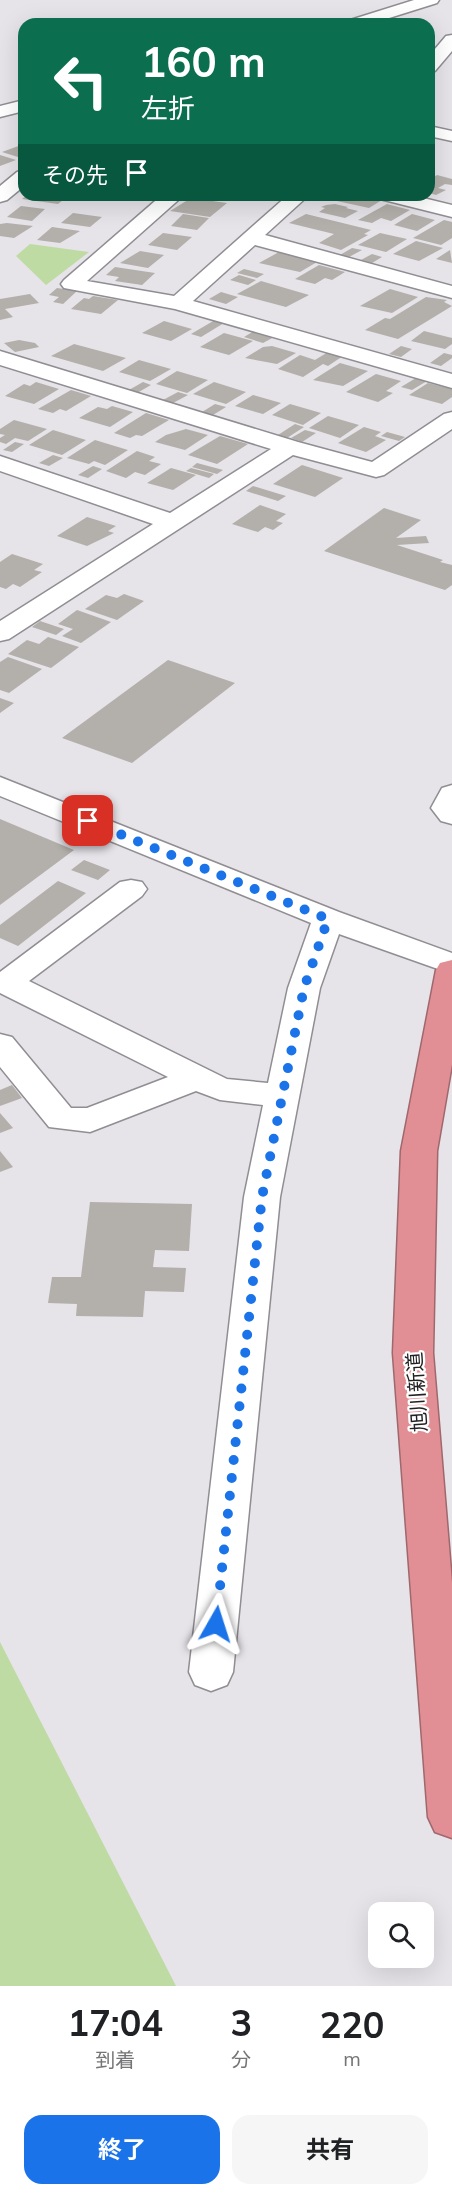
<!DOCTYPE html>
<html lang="ja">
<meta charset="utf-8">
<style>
body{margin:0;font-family:Mulish,"Noto Sans JP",sans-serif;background:#f6f6f6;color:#202124;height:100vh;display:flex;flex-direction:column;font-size:22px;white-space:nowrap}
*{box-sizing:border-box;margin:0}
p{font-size:20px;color:#757577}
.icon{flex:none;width:33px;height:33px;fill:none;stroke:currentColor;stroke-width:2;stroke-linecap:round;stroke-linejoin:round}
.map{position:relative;height:1986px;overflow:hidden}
.sheet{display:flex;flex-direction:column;background:#fff;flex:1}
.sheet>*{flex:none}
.top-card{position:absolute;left:18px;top:18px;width:417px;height:183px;border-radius:18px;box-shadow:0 6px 24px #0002;background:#0b6e4f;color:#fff;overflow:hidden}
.fabs{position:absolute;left:368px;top:1902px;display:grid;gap:12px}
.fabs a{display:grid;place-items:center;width:66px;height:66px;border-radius:12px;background:#fff;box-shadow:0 6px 24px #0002;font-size:30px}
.pin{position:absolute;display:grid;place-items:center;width:51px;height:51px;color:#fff;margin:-26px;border-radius:12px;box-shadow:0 3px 9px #0006}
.me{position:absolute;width:66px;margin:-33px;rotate:6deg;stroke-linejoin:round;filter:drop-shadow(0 0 4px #0008)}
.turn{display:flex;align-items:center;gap:21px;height:126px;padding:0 24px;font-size:27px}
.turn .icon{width:78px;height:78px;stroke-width:2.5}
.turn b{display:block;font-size:42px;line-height:51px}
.then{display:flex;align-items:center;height:57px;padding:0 24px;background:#0003;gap:12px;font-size:22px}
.eta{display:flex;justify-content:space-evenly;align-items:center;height:102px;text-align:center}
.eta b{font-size:36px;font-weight:700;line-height:42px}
.button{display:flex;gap:12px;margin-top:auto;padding:12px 24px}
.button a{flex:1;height:69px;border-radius:18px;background:#1a73e8;color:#fff;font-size:24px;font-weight:700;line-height:69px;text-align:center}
.button a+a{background:#f6f6f6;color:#202124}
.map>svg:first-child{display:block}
.green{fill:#bfdba4}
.building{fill:#b3afaa}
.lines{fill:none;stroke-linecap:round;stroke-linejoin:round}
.minor-casing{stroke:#908d93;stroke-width:3}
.highway-casing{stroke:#9e686d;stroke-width:3}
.minor{fill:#fff;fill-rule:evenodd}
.highway{fill:#e18f95;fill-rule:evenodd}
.route{stroke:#1a73e8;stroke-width:10;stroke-dasharray:0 18}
.labels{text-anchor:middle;stroke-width:4.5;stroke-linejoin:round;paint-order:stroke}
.near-street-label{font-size:20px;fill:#212022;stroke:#fff}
</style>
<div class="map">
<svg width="452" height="1986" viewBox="0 0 452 1986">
<rect width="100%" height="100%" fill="#e6e3e9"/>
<!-- green -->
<path class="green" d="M30,244L89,252L46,285L16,256Z
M0,1642L176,1986H0Z"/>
<!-- building -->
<path class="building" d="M24,144V154L18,157L2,152Z
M0,155L16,160L0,166Z
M437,175L452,179V185L445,184L438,188L446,190L436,195L429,193V180Z
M27,195H61L68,196L58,204L22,199Z
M346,195H360L382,200L369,208L337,201Z
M191,198L227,203L210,217L170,211Z
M335,204L348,207L346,208L358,211L345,218L319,212L325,208L321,207L326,205Z
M387,204L410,210L391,221L381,218L372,223L358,220Z
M21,206L45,209L32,221L7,217Z
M73,213L102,217L90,227L61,223Z
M183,214L209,218L197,230L171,226Z
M306,214L371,230L364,234L368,235L341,250L319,243L334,234L289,223Z
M412,214L435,220L417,231L394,225Z
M444,220L452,222V238L441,245L413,238Z
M7,223L33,226L14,238L0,236V224Z
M52,227L80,231L60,243L37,240Z
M163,233L192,237L177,250L148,245Z
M380,233L407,239L386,252L358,245Z
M416,241L443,248L419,261L393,254Z
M352,248L362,250L349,257L340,255Z
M450,250L452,263L436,259Z
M140,251L164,255L148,268L120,263Z
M279,252L317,262L300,272L259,263Z
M372,254L382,257L372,263L361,260Z
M319,265L345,272L332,280L325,278L315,284L295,279Z
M115,267L155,273L142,285L115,281L119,277L106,275Z
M244,269L264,274L257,278L237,273Z
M239,275L256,280L248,285L230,280Z
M261,281L309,295L286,307L237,294Z
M57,288L77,291L63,304L53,302L59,297L49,295Z
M390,289L418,297L392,313L360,306Z
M221,292L238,297L226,304L209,299Z
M30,294L39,303L5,309L13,317L0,320V299Z
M93,296L118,300L101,314L71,309L84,298L89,299Z
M426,297L447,300L444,302L452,306L398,339L365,330L385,318L390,319Z
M215,320L224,323L201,337L191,334Z
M164,321L192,329L171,341L142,333Z
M254,331L274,337L263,343L244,337Z
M424,331L452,338V344L445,349L411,341Z
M224,333L253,341L229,355L200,347Z
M19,340L35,343L39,347L15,352L4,343Z
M74,344L126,358L103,371L51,356Z
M272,346L296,353L277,364L245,358L263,347Z
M401,346L412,349L401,357L389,354Z
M328,352L343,356L328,366L323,364L303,377L278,369L300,355L315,360Z
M444,353L452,355V358L441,366L430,363Z
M139,360L171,369L150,381L119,372Z
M340,363L368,371L343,386L313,380Z
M177,371L208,380L187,393L156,384Z
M376,374L401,381L386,391L393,393L378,402L346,392Z
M416,378L427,381L412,390L401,387Z
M36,382L59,389L34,404L5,396L24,384L30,386Z
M143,382L151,385L137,393L129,390Z
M214,382L246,392L226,404L193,394Z
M428,383L452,389V397L442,404L409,395Z
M71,390L91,396L66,411L60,409L53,413L38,409Z
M178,392L188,395L173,403L163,400Z
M253,395L281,403L263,414L235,406Z
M215,404L226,407L213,415L202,412Z
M290,404L321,413L303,425L272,415Z
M112,406L133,412L110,427L79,418L98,407L107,409Z
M146,413L169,420L142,436L136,435L130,438L114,433Z
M328,416L359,425L340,438L309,428Z
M14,420L47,429L28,441L15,438L6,444L0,442V438L5,435L0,434V429Z
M295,424L304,427L287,438L278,435Z
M364,427L381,432L375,436L386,440L366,452L338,443Z
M186,429L208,435L185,450L155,442L166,435Z
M53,430L86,440L62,455L29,445Z
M305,430L316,433L302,442L291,438Z
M387,432L405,437L399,441L381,436Z
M220,436L248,444L217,464L188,455Z
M95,440L128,450L105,465L94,461L89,464L67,458Z
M15,442L24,444L12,452L3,450Z
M137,451L155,457L149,461L161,464L145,475L135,472L126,478L106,471Z
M53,455L63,458L49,466L39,463Z
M197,463L223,470L217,474L192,467Z
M302,465L343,478L315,497L273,484Z
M93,466L102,469L88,478L78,475Z
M171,468L196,475L173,490L147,483Z
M191,468L214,474L209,478L186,471Z
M253,486L286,496L278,501L246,491Z
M260,505L286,514L276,521L283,523L273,530L265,527L258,532L232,524Z
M384,508L421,520L396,538L426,536L429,543L397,545L443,560L440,562L452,565V585L445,590L324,551Z
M87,517L116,526L108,531L114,533L87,546L57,536Z
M12,554L43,564L34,570L42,572L20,587L13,584L6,589L0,587V562Z
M124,594L144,601L117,620L85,609L106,595L117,598Z
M77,610L111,622L81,643L62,636L73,629L58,624Z
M40,621L64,629L56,635L32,627Z
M48,637L79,647L51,668L8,654L27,640L39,644Z
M8,657L42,669L9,693L0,690V662Z
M168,660L235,683L132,763L62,738Z
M0,698L14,703L0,713Z
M0,819L74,850L0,905Z
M84,860L110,870L98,880L71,870Z
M58,881L86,893L18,946L0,938V925Z
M12,1085L22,1098L0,1106V1090Z
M0,1113L13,1128L0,1133Z
M0,1151L13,1167L0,1172Z
M90,1202L192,1204L189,1251L155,1250L153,1267L186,1268L184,1292L145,1291L143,1317L76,1316L77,1304L48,1303L52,1277H81Z"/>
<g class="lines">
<defs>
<path id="minor" d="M414,0H439L437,3L370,24H345L347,21Z
M452,35V51L435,71L429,72V56L446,36Z
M24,100V111L0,117V106Z
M429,126L452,131V141L429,136Z
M24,170V186L7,200L0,202V186L17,172Z
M162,195H184L87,281L174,296L288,195H309L265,235L452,286V298L255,245L193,301L452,374V388L175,309L64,288L61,284L64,280Z
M377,195H411L452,205V217L380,199Z
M0,351L298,442L372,462L444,414L452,412V429L384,475L376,477L293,455L9,639L0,641V621L153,524L0,471V456L170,513L271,449L0,365Z
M0,777L339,912L452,953V974L339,934L320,988L280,1197L233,1672L227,1685L211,1691L195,1685L189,1672L244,1197L263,1105L220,1100L196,1091L90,1132L49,1127L0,1067V1034L12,1037L71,1108H87L168,1077L0,993V972L120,882L131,880L142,882L147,889L142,896L29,981L227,1079L268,1083L288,988L311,923L0,796Z
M452,785V824L441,821L431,808L442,788Z"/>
<path id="highway" d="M452,960V1064L437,1151L433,1353L452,1583V1838L435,1832L428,1817L393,1353L401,1151L436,970L440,963Z"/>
</defs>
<!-- minor casing -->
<use href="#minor" class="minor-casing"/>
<!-- highway casing -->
<use href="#highway" class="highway-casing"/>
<!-- minor -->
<use href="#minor" class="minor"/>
<!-- highway -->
<use href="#highway" class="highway"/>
</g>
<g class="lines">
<!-- route -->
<path class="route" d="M88,821L328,919L304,988L262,1197L216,1624"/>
</g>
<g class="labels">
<!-- near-street labels -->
<g class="near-street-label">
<text transform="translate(417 1392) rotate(-94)" y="7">旭川新道</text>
</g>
</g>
</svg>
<div class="fabs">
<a><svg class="icon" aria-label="search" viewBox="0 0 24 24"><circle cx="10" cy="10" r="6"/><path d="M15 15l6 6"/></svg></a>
</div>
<div class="pin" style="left:88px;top:821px;background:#d93025"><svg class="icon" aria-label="arrive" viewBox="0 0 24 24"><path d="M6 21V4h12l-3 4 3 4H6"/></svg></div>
<svg class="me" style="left:216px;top:1624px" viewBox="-20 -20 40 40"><path d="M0-17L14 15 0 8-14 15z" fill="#1a73e8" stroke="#fff" stroke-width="4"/></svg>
<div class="top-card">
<div class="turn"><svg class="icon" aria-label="left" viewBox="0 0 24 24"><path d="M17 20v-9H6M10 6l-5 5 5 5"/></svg><div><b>160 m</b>左折</div></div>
<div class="then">その先<svg class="icon" aria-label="arrive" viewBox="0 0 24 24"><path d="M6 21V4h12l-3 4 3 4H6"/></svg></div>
</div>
</div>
<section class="sheet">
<div class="eta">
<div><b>17:04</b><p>到着</p></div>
<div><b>3</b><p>分</p></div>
<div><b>220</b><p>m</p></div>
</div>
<div class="button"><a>終了</a><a>共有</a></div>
</section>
